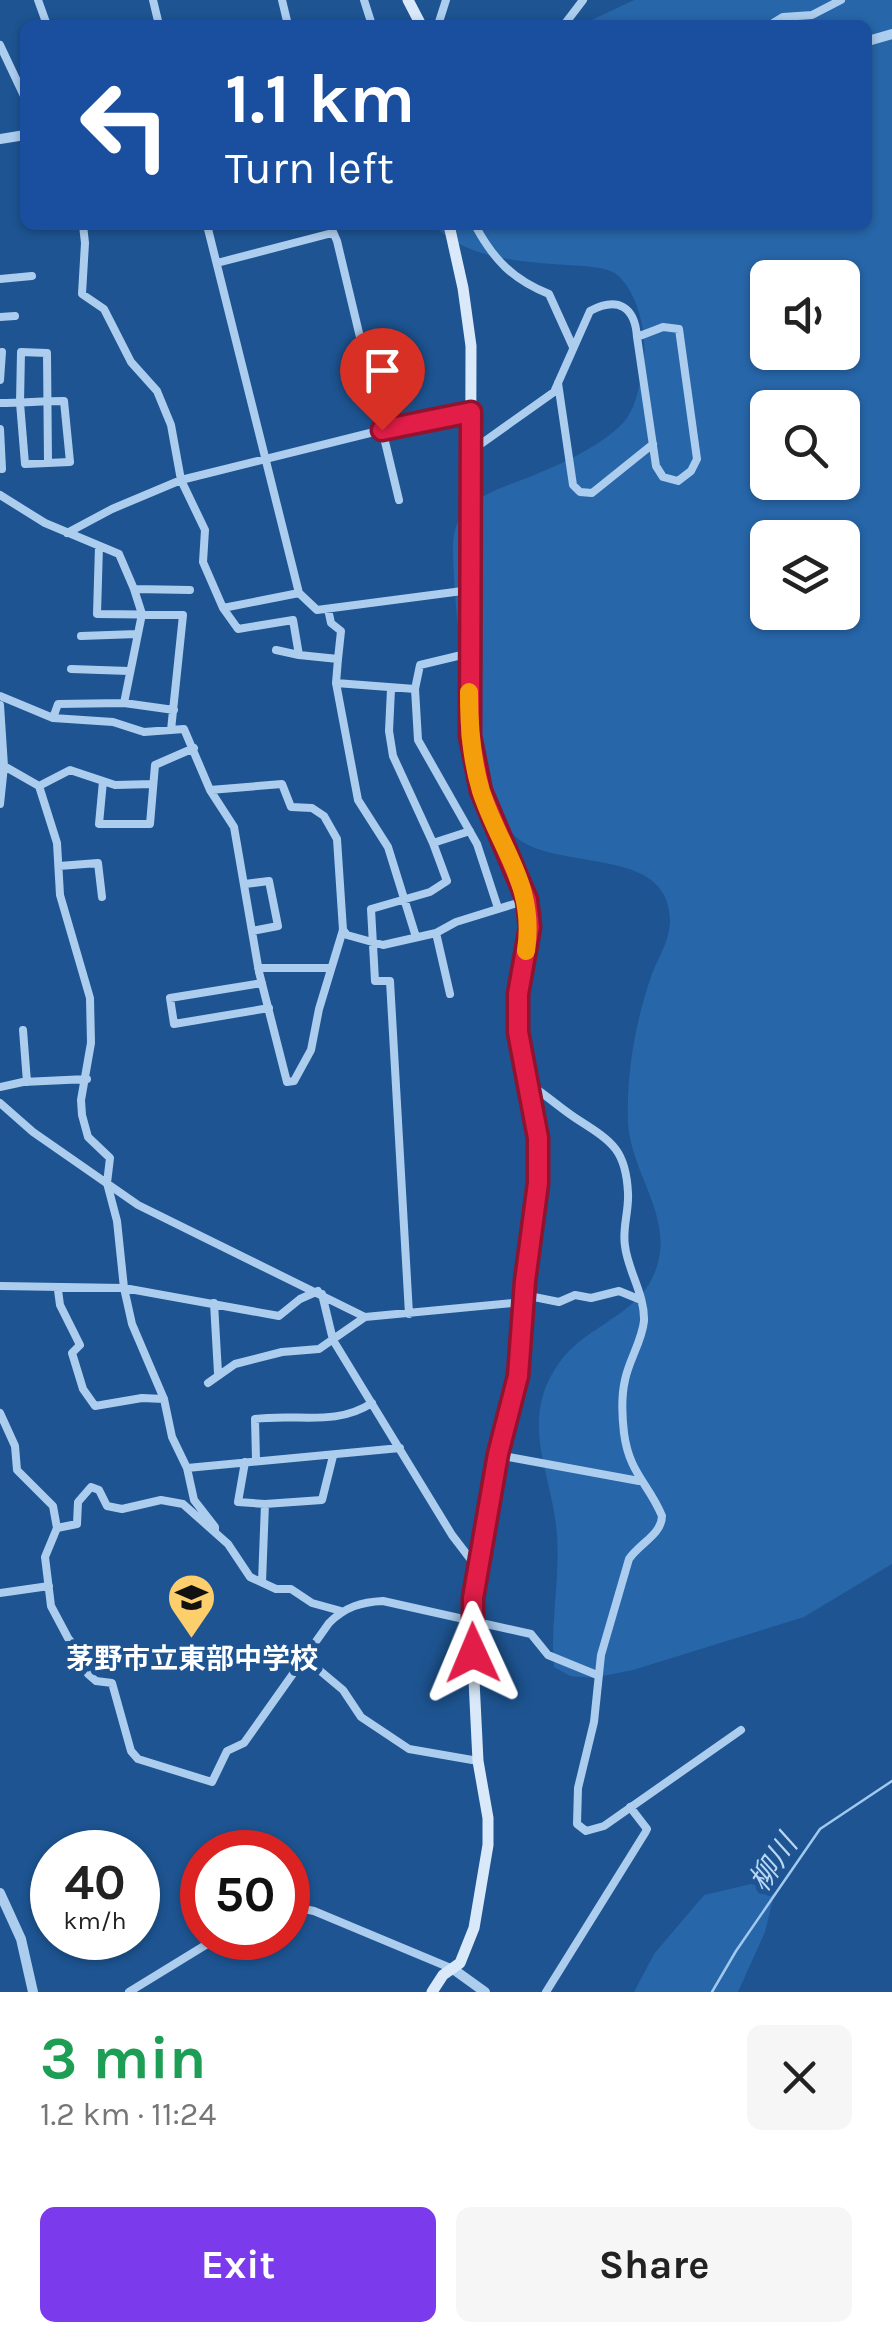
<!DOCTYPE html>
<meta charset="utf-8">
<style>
body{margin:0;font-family:Karla,"Noto Sans JP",sans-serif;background:#f6f6f6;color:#222;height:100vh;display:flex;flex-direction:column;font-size:38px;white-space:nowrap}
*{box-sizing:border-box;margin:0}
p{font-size:32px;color:#767676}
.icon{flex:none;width:55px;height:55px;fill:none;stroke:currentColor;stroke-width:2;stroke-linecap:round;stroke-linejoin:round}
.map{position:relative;height:1992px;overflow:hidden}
.details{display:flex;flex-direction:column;background:#fff;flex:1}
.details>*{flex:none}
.hud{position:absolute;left:20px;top:20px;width:852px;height:210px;border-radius:15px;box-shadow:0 2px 8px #0004;background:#1a4fa0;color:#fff;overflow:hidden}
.controls{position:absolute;left:750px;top:260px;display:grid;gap:20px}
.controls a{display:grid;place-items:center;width:110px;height:110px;border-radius:15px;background:#fff;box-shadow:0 2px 8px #0004;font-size:50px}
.speed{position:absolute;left:30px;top:1830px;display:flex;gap:20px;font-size:50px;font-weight:700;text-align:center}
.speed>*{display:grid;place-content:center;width:130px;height:130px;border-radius:50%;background:#fff;box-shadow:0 2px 8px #0004;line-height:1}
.speed small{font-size:25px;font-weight:400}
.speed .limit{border:15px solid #d22;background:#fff;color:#111}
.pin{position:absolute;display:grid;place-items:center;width:85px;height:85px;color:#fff;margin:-102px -42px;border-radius:50% 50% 50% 0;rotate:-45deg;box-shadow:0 0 10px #0007}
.pin .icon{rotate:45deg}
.me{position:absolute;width:110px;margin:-55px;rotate:359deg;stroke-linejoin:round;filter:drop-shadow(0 0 8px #0008)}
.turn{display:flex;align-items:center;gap:35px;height:210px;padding:0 40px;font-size:45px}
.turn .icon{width:130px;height:130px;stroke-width:2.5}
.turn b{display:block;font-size:70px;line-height:85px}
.round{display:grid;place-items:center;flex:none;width:105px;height:105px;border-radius:15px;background:#f6f6f6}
.summary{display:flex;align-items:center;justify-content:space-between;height:170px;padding:0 40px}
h1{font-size:60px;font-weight:700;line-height:75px;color:#1e9e55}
.action{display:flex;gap:20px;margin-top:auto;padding:20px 40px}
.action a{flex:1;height:115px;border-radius:15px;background:#7c3aed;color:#fff;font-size:40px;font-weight:700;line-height:115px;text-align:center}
.action a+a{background:#f6f6f6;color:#222}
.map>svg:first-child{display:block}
.green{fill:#2766a9;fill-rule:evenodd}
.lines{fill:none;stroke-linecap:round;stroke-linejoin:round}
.stream{stroke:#a1c8ef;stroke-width:2.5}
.minor{stroke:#adcdee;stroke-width:8}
.tertiary{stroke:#adcdee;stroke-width:10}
.secondary{stroke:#dae9fa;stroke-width:11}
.route-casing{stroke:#92132f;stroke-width:25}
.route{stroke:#e11d48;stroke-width:18}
.slow{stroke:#f59e0b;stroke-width:18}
.labels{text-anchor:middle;stroke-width:10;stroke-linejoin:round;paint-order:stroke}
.poi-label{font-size:28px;font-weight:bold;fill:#fff;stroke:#1d5491}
.water-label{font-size:30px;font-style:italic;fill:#b9d7f5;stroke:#1d5491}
</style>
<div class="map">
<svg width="892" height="1992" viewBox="0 0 892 1992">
<rect width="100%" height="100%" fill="#1d5491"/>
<!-- green -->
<path class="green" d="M634,0H892V1564L804,1617L633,1670L593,1678L570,1676L554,1667C550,1625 560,1580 557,1536C553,1473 517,1422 559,1363C586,1324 643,1315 657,1266C673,1215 630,1172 628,1122C626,1073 636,1019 652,974C659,956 670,940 670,920C669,845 559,872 517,838C472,801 453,607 453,547C453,501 493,491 529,477C559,465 595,449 619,427C636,412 639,387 643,366C647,345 642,312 631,293C628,286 619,275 613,272C599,266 581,266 566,265C523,262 465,259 434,225H868V25H581ZM768,278H842V352H768ZM768,408H842V482H768ZM768,538H842V612H768Z
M764,1881L775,1891L765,1932L738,1992H634L654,1954L704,1895Z"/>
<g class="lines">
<!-- stream -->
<path class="stream" d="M712,1992L736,1951L820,1829L892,1781"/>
<!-- minor -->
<path class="minor" d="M38,0L47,25
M153,0L159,25
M282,0L288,25
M364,0L372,25
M438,25L446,0
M564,25L583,0
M770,25L783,17L812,15L841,0
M0,45L25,98
M83,225L85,243L82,294L104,309L131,362L157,391L171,425L181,480L205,530L203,562L223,608L299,593
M207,225L299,593L317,610L470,590
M330,225L337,241L399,500
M475,225C493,259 513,280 549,294L573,347
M217,263L332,233
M0,279L32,276
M0,317L15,316
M0,380L2,352
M558,383L573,485L580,492L592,493L653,444
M0,403C21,403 43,401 64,401L70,462L25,464L20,403L21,352L47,353L48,463
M0,429L2,469
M471,451L554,392L590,311C618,296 635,307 637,337L656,466L663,477L678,481L691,471L697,459L679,329L663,327L637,337
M0,495L45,523L119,554L134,589L190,590
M67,533L112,509L181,480L382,430L471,412
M99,546L97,614L183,615L171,730
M134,589L142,614L124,703L174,710
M223,608L238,629L293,620L299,655L338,659L336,683
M328,609L331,623L341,631L338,659
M81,636L137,634
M276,650L299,655
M470,653L420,665L415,689L418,740L477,844L498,908
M71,669L129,671
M391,689L389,731L393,756L433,843L470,831
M415,689L336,683L358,800L388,847L416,937
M0,696L53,718L113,722L144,732L184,729L210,790L234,827L259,972L287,1082L294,1081L311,1050L319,1009L343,930L337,839L324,816L312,808L291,807L282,784L210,790
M0,705L4,766L0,804
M53,718L58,704L124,703
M4,766L39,786L57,843L60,895L90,998L91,1043L81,1100L82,1115L88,1137L110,1158L107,1183L117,1221L124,1288L132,1324L164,1399L172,1437L187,1468L194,1500L215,1527V1532
M103,781L115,785L153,784
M39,786L70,770L103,781L99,824H150L155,765L194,748
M59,866L98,863L102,897
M245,884L269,881L278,926L252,931
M343,930L347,935L383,945L436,933L456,922L527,900
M436,933L450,994
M258,968H330
M262,983L170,998L174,1024L269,1008
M23,1030L27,1082
M530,1085C548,1096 562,1110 580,1121C613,1142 626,1151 628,1193C629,1212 622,1228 625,1246C628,1271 645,1295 644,1321C642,1341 629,1360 625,1380C621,1397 622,1416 624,1433C629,1473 649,1484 662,1516C662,1534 639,1544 629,1559L601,1655L594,1722L578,1788L577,1824L586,1831L604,1826L741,1730
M0,1087L23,1082L87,1079
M0,1103L33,1132L138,1205L365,1317L523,1302
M0,1286L124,1288L279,1316L300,1299L318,1291
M58,1290L60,1305L80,1345L72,1353L83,1389L95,1406L142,1398L164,1399
M322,1294L333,1340L452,1535L478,1569
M524,1295L559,1302L575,1295L591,1298L619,1291L641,1300
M214,1303L218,1373
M409,1314L390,981H375L371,909L430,892L447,881L433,843
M208,1383L235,1364L282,1352L319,1349L365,1317
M0,1413L15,1446L17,1470L53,1506L57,1528L45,1557L51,1606L68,1638L83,1657L88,1674L96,1681L112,1683L131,1751L138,1759L212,1782L227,1751L244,1743L329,1623C345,1607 361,1602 383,1601L531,1634L548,1655L597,1675
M498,1455L639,1481
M256,1460L255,1419C296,1413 335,1427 372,1403
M245,1462L238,1502L265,1504L322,1500L333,1456
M187,1468L400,1448
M57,1528L77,1524L78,1502L91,1487L99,1490L107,1506L122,1509L161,1500L183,1504L228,1544L250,1577L276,1589H291L312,1603L341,1611
M262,1582L265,1504
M0,1593L49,1586
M306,1659L343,1690L361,1717L409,1749L478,1761
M288,1906L314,1911L453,1969
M129,1992L217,1938
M546,1992L645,1833L647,1829L630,1807"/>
<!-- tertiary -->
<path class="tertiary" d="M868,41L892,34
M0,139L25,135
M0,1893L21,1939L33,1992
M453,1969L485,1992"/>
<!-- secondary -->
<path class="secondary" d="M408,0L421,25
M432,1992L443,1975L460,1963L474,1928L488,1845V1818L478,1761L471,1620L498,1455L518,1376L525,1281L539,1183L538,1138L518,1032V994L529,927L527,900L481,791L470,736L471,346L463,288L449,225"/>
</g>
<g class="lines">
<defs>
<path id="route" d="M382,430L471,412L470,736L481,791L527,900L530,927L518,994V1032L538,1138V1183L525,1281L518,1376L498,1454L473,1598V1653"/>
</defs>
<!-- route casing -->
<use href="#route" class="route-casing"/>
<!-- route -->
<use href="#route" class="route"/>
<!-- slow -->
<path class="slow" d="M469,692C469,726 471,758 481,791C500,850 536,884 526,951"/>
</g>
<!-- icons -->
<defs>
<symbol id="school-pin" viewBox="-11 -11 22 30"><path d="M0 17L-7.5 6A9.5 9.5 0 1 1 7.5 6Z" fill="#fdce6c" stroke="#1d5491"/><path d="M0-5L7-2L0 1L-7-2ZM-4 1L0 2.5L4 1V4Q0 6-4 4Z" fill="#111"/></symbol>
</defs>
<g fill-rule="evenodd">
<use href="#school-pin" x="164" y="1570" width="55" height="75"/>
</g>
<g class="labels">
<!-- poi labels -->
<g class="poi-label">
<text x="192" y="1668">茅野市立東部中学校</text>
</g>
<!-- water labels -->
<g class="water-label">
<text transform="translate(773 1863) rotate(-56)" y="10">柳川</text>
</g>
</g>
</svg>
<div class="controls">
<a><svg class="icon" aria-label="sound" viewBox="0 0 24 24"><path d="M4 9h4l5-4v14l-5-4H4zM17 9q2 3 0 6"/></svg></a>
<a><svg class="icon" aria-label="search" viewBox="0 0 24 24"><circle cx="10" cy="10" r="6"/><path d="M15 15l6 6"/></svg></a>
<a><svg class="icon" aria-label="layers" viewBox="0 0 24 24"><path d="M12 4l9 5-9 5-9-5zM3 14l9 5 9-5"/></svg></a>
</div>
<div class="speed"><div>40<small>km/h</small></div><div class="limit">50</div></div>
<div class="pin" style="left:382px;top:430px;background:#d93025"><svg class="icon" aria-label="arrive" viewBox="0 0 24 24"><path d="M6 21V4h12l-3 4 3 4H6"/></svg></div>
<svg class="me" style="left:473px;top:1653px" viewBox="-20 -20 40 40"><path d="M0-17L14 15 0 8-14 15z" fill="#e11d48" stroke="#fff" stroke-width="4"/></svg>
<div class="hud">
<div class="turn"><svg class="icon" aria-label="left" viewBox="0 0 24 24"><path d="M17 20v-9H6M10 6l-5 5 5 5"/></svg><div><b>1.1 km</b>Turn left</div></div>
</div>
</div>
<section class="details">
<div class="summary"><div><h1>3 min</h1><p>1.2 km · 11:24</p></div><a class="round"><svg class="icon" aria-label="close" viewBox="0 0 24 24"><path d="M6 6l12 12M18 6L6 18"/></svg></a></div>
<div class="action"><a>Exit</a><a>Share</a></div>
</section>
